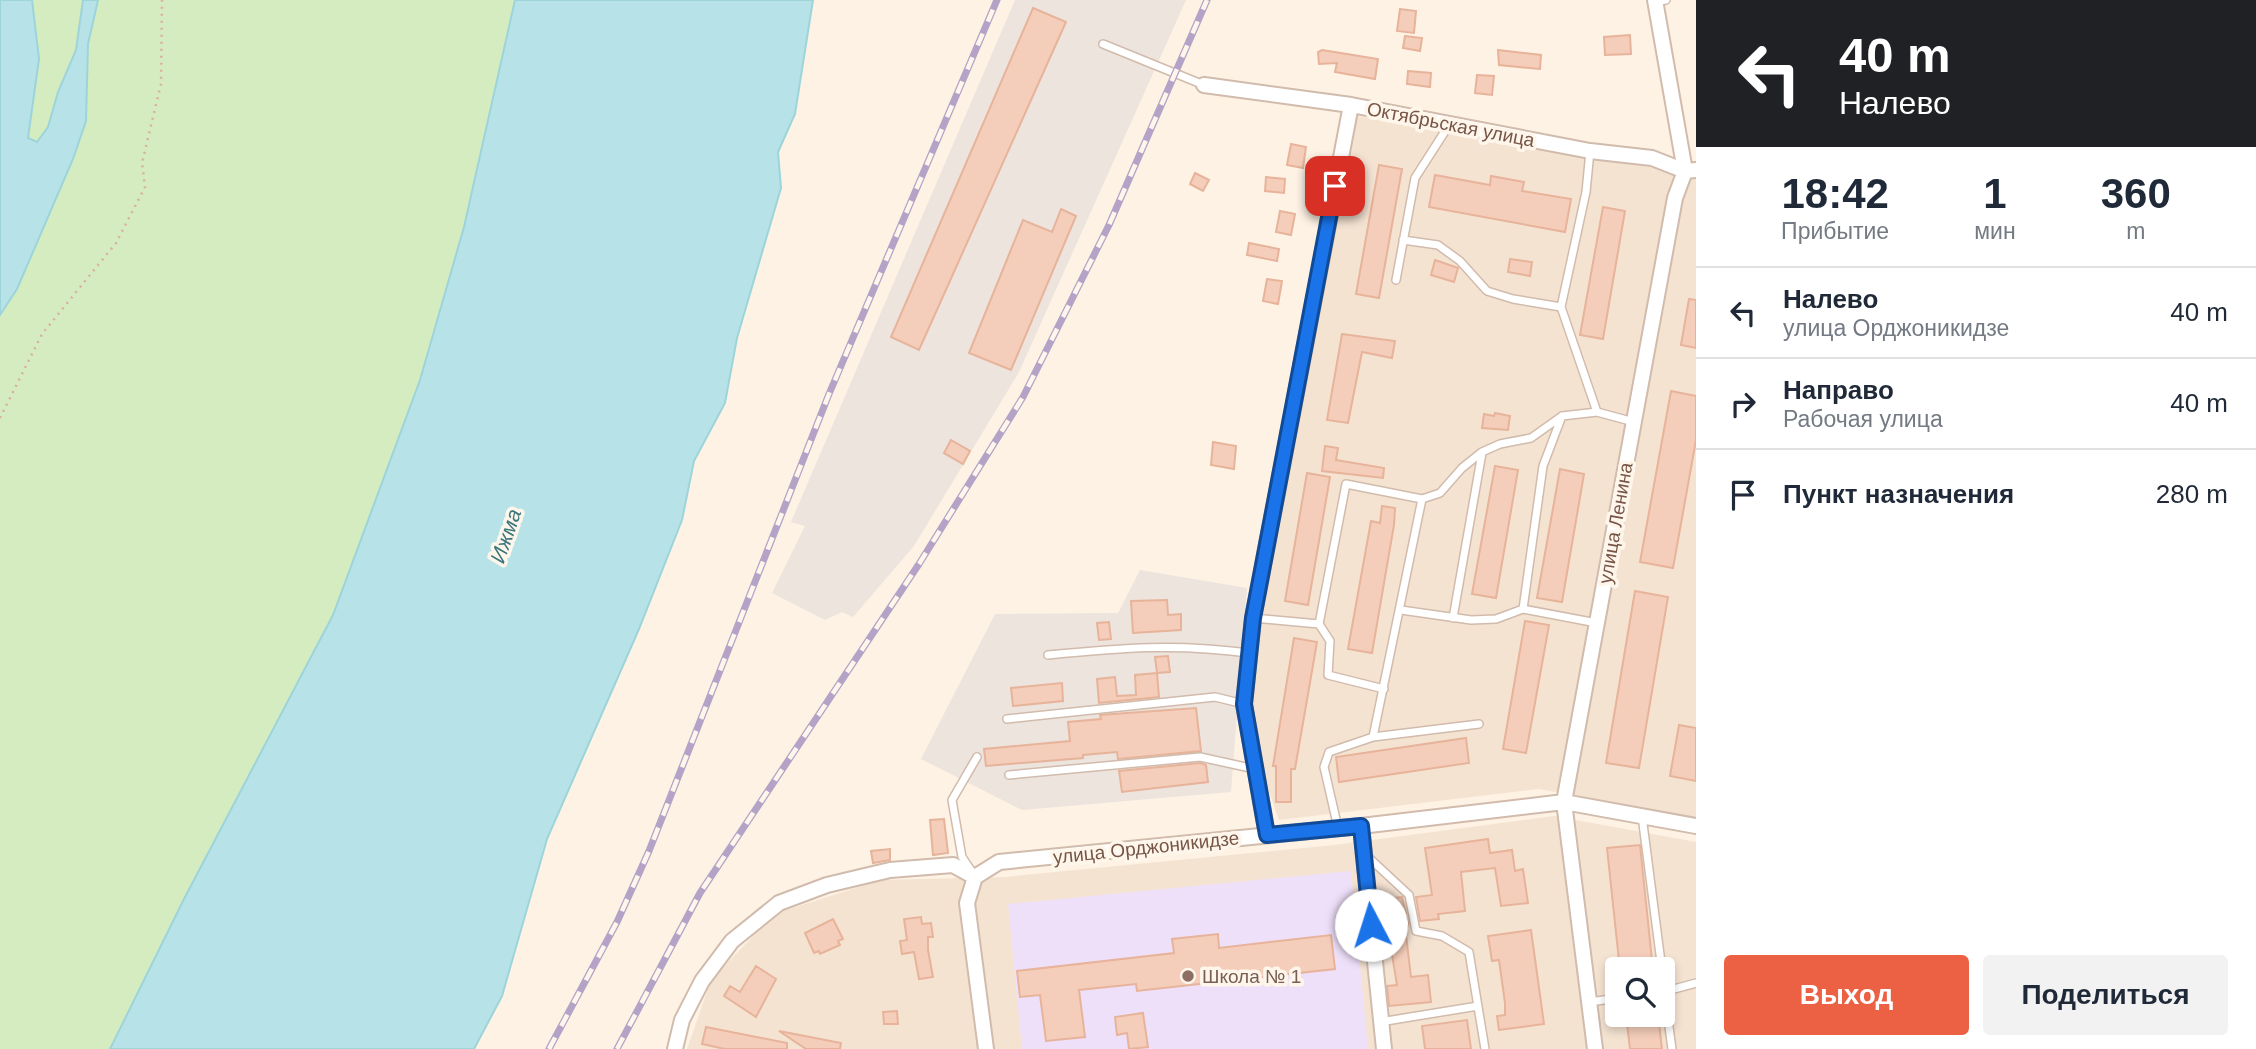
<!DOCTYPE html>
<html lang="ru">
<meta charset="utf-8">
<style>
body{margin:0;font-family:Arial,sans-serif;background:#f2f2f3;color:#1f2937;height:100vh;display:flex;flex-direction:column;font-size:26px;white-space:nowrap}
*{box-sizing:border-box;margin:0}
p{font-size:23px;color:#747a83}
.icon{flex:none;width:38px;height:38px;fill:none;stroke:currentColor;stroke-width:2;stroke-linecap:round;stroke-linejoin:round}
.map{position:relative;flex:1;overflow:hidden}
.drawer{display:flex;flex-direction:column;background:#fff;width:560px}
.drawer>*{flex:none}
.banner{background:#202124;color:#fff;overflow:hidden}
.tools{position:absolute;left:1605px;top:957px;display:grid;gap:14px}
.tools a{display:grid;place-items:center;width:70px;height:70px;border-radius:7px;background:#fff;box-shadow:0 4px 10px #0003;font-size:35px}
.pin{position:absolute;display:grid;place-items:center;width:60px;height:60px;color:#fff;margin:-30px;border-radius:14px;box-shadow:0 4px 10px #0006}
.me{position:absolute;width:77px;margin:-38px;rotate:355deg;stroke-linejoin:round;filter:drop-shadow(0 0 5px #0008)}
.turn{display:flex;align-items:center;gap:24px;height:147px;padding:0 28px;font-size:32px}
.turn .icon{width:91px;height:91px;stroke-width:2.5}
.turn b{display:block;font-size:49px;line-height:60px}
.eta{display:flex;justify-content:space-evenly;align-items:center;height:119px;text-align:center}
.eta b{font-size:42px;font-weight:700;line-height:49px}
.cta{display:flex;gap:14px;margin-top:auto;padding:14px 28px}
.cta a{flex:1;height:80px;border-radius:7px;background:#ec6043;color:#fff;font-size:28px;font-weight:700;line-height:80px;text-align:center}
.cta a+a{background:#f2f2f3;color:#1f2937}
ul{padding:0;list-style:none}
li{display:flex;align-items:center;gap:21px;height:91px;padding:0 28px;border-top:2px solid #e0e1e3}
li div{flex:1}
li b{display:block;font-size:26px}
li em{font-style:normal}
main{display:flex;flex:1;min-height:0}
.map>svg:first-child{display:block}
.residential{fill:#f5e3d2;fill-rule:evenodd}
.industrial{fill:#ede4de}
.education{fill:#efe0fa}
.green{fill:#d5ecc1}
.water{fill:#b7e3e8;stroke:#9dd4da;stroke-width:2}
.building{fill:#f4ceba;stroke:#e7b39a;stroke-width:2}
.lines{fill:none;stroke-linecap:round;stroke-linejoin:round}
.lane-casing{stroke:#d1bbac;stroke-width:10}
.street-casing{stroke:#d1bbac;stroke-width:18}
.path{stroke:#d9b19d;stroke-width:2.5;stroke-dasharray:2 5;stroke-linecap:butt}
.lane{stroke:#fff;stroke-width:7}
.street{stroke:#fff;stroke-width:14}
.rail-casing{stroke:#b4a2c7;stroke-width:7}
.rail{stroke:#fff6eb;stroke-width:4.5;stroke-dasharray:13;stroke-linecap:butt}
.route-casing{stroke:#114b97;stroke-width:18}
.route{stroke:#1a73e8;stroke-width:12}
.education-dot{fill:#8d6e63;stroke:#fff6eb;stroke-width:2.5}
.labels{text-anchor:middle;stroke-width:7;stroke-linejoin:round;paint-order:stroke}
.street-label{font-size:19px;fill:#775648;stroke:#fff6eb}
.education-label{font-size:19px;fill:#785e54;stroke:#fff6eb;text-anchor:start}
.water-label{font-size:21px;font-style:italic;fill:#3b767d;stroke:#fff6eb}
</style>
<main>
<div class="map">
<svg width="1696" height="1049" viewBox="0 0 1696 1049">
<rect width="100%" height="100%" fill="#fdf2e4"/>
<!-- residential -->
<path class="residential" d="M1356,116L1696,175V817L1539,789L1279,820L1264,777L1253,698L1258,634Z
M1554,816L1696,842V1049H687L711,980L774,914L880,880L1004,877L1334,845ZM1617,970H1662V1015H1617Z"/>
<!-- industrial -->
<path class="industrial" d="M1015,0H1186L1019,372L914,546L853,617L842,612L825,620L772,593L805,526L791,522Z
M1140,570L1247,588L1231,792L1022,810L921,759L995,614L1118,613Z"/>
<!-- education -->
<path class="education" d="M1351,871L1368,1049H1022L1008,904Z"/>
<!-- green -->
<path class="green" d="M32,0H83L76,50L58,92L48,127L37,142L28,138Z
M98,0H515L464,227L420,380L333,615L184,899L110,1049H0V315L17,289L73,159L86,122L88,44Z"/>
<!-- water -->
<path class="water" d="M0,0H32L39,59L28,138L37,142L48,127L58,92L76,50L83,0H98L88,44L86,121L73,159L17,289L0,315Z
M515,0H813L795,114L778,152L781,188L737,338L725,403L694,461L682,520L639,629L547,839L502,996L474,1049H110L184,899L333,615L420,380L464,227Z"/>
<!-- building -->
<path class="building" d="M1033,8L1066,22L919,350L891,337Z
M1400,9L1416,11L1414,33L1397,31Z
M1630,35L1631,54L1605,55L1604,37Z
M1405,36L1422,38L1420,51L1403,48Z
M1322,50L1378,59L1375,79L1335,72L1337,63L1319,64L1318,52Z
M1498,50L1541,55L1540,69L1499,65Z
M1408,71L1431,73L1430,87L1407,84Z
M1477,75L1494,76L1492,95L1475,93Z
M1291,144L1306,147L1303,168L1287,165Z
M1379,165L1402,169L1379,298L1356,294Z
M1195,173L1209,180L1203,191L1190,184Z
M1435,175L1490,185L1491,176L1524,182L1522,191L1571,199L1565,232L1429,207Z
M1266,177L1285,179L1284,193L1265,191Z
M1603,207L1625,211L1603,339L1580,335Z
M1061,209L1076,216L1011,370L969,353L1023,220L1052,232Z
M1280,211L1295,214L1291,235L1276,232Z
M1249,243L1279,249L1277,261L1247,255Z
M1510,259L1532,262L1530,276L1508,272Z
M1435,260L1458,268L1454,282L1431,275Z
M1267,279L1282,281L1278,304L1263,301Z
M1689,299L1696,300V348L1681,345Z
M1342,334L1395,341L1392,358L1362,352L1348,423L1327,420Z
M1671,391L1696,396V440L1673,568L1640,562Z
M1495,413L1510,416L1508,430L1482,428L1484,414L1494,416Z
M951,440L970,451L963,464L944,453Z
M1213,442L1236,446L1234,469L1211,465Z
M1325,446L1338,448L1336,460L1384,468L1383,478L1322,471Z
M1495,466L1518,470L1496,598L1472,594Z
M1560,469L1584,474L1562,602L1537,598Z
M1307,473L1330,477L1308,605L1285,601Z
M1382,506L1395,508L1394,525L1372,653L1348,649L1371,521L1380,523Z
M1635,591L1668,597L1639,768L1606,763Z
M1167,600L1168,615L1181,614V630L1133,633L1131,601Z
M1525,621L1549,625L1526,753L1503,749Z
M1109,622L1111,639L1099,640L1097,623Z
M1294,638L1317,642L1295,769H1291V802H1276V766H1273Z
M1168,656L1170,672L1157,673L1155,657Z
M1157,673L1159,697L1099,703L1097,679L1115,677L1117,696L1136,695L1135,675Z
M1062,683L1063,701L1013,706L1011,688Z
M1196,708L1201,751L1118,759L1117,752L1083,755V758L986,766L984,749L1070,741L1068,722L1101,719L1100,715Z
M1679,725L1696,728V781L1670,776Z
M1466,738L1469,763L1339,782L1336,757Z
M1200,763L1206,765L1208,782L1122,792L1119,771Z
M944,819L948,853L933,855L930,820Z
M1488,839L1490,853L1512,850L1515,871L1523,869L1528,903L1501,906L1495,868L1461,872L1465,911L1438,914L1439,919L1420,921L1416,897L1432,895L1425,848Z
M1640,845L1653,970H1620L1607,848Z
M890,849V860L873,863L871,851Z
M1402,897L1408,923L1406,935L1411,977L1428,975L1431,1002L1389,1006L1387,986L1397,985L1383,899Z
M921,917L922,924L931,923L933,937H928V950L933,977L919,979L914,952L902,954L900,941L907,940L904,919Z
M833,919L843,939L838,941L840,945L820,954L819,951L814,953L805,933Z
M1531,930L1544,1024L1499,1030L1497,1016L1505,1015V1003L1499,960L1492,961L1488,936Z
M1218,934L1219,948L1331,935L1335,969L1137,991L1136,984L1079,990L1085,1037L1046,1041L1040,995L1020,997L1017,971L1174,953L1172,939Z
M756,966L776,979L756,1017L724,996L730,986L740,992Z
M897,1011L898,1024H884L883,1012Z
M1143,1013L1148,1047L1129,1049L1127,1033L1117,1035L1115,1017Z
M1626,1015H1658L1662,1049H1630Z
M1467,1020L1471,1049H1425L1422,1026Z
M706,1027L787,1043V1049H725L702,1044Z
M779,1031L841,1043L840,1049H806Z"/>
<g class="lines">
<defs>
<path id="lane" d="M1655,2L1666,0
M1103,44L1204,85
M1590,151L1586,192L1561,307L1597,412
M1403,240L1438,245L1460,261L1487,291L1513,299L1561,307
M1396,280L1415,178L1449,125
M1523,609L1543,466L1562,416
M1401,610L1471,620L1496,619L1523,609L1597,623
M1253,618L1319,624
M1453,618L1482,453
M1048,655C1122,648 1175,643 1249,653
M1384,689L1328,675L1330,641L1319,624L1346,484L1422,499L1440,493L1462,468L1482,452L1500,444L1531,438L1562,416L1597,412L1634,422
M1007,719L1215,697L1244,704
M1373,737L1422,499
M1009,775L1200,757L1255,769
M1642,816L1662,970
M1338,828L1324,767L1329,752L1373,737L1479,724
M1367,856L1409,895L1416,931L1442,936L1469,952L1485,1049
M972,872L962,857L952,800L977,757
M1662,976L1672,1049
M1663,992L1696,983
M1590,1002L1617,998
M1380,1022L1478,1006"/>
<path id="street" d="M1204,85L1351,105L1590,151L1652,158L1685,171L1696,170
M1361,826L1384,1049
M1267,835L1244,704L1253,618L1351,105
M975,877L999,862L1361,826L1564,802L1696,826
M975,877L967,903L986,1049
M675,1049L682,1020L702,981L732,941L779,903L827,885L890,870L953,865L975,877
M1595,1049L1564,802L1675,198L1685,171L1655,0"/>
</defs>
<!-- lane casing -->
<use href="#lane" class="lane-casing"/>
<!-- street casing -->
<use href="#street" class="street-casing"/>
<!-- path -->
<path class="path" d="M0,418L42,334L116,243L145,187L142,163L161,84L162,0"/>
<!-- lane -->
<use href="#lane" class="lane"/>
<!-- street -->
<use href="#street" class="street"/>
<defs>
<path id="rail" d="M549,1049L617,922L649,851L829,394L997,0
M617,1049L700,893L919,564L1023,397L1109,225L1207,0"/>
</defs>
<!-- rail casing -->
<use href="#rail" class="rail-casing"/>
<!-- rail -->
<use href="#rail" class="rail"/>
</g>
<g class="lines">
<defs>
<path id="route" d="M1335,186L1253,618L1244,704L1267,835L1361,826L1371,925"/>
</defs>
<!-- route casing -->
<use href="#route" class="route-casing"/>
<!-- route -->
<use href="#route" class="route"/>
</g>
<!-- markers -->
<circle class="education-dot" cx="1188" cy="976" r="7"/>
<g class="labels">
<!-- street labels -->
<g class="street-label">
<text transform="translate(1451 124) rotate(11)" y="7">Октябрьская улица</text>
<text transform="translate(1615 523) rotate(-80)" y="7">улица Ленина</text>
<text transform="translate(1146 847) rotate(-6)" y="7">улица Орджоникидзе</text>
</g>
<!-- education labels -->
<g class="education-label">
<text x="1202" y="983">Школа № 1</text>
</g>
<!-- water labels -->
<g class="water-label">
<text transform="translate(506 536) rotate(-71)" y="7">Ижма</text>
</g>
</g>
</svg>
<div class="tools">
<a><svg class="icon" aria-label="search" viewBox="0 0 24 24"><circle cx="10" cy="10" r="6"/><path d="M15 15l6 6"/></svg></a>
</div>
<div class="pin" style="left:1335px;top:186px;background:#d93025"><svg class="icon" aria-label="arrive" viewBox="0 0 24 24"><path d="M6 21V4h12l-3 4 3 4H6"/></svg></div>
<svg class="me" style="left:1371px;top:925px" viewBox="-20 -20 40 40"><circle r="19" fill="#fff"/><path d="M0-13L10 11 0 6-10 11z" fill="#1a73e8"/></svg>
</div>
<section class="drawer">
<div class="banner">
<div class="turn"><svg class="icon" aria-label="left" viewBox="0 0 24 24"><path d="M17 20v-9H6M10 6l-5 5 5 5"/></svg><div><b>40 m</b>Налево</div></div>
</div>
<div class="eta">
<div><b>18:42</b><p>Прибытие</p></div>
<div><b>1</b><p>мин</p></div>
<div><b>360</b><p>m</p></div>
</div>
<ul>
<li><svg class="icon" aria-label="left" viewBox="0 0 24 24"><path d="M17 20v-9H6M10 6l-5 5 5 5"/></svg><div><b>Налево</b><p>улица Орджоникидзе</p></div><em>40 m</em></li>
<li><svg class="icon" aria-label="right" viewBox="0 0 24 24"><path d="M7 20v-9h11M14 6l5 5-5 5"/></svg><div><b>Направо</b><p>Рабочая улица</p></div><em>40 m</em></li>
<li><svg class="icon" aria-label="arrive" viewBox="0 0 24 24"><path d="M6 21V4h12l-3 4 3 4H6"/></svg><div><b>Пункт назначения</b></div><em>280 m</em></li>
</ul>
<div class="cta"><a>Выход</a><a>Поделиться</a></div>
</section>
</main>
